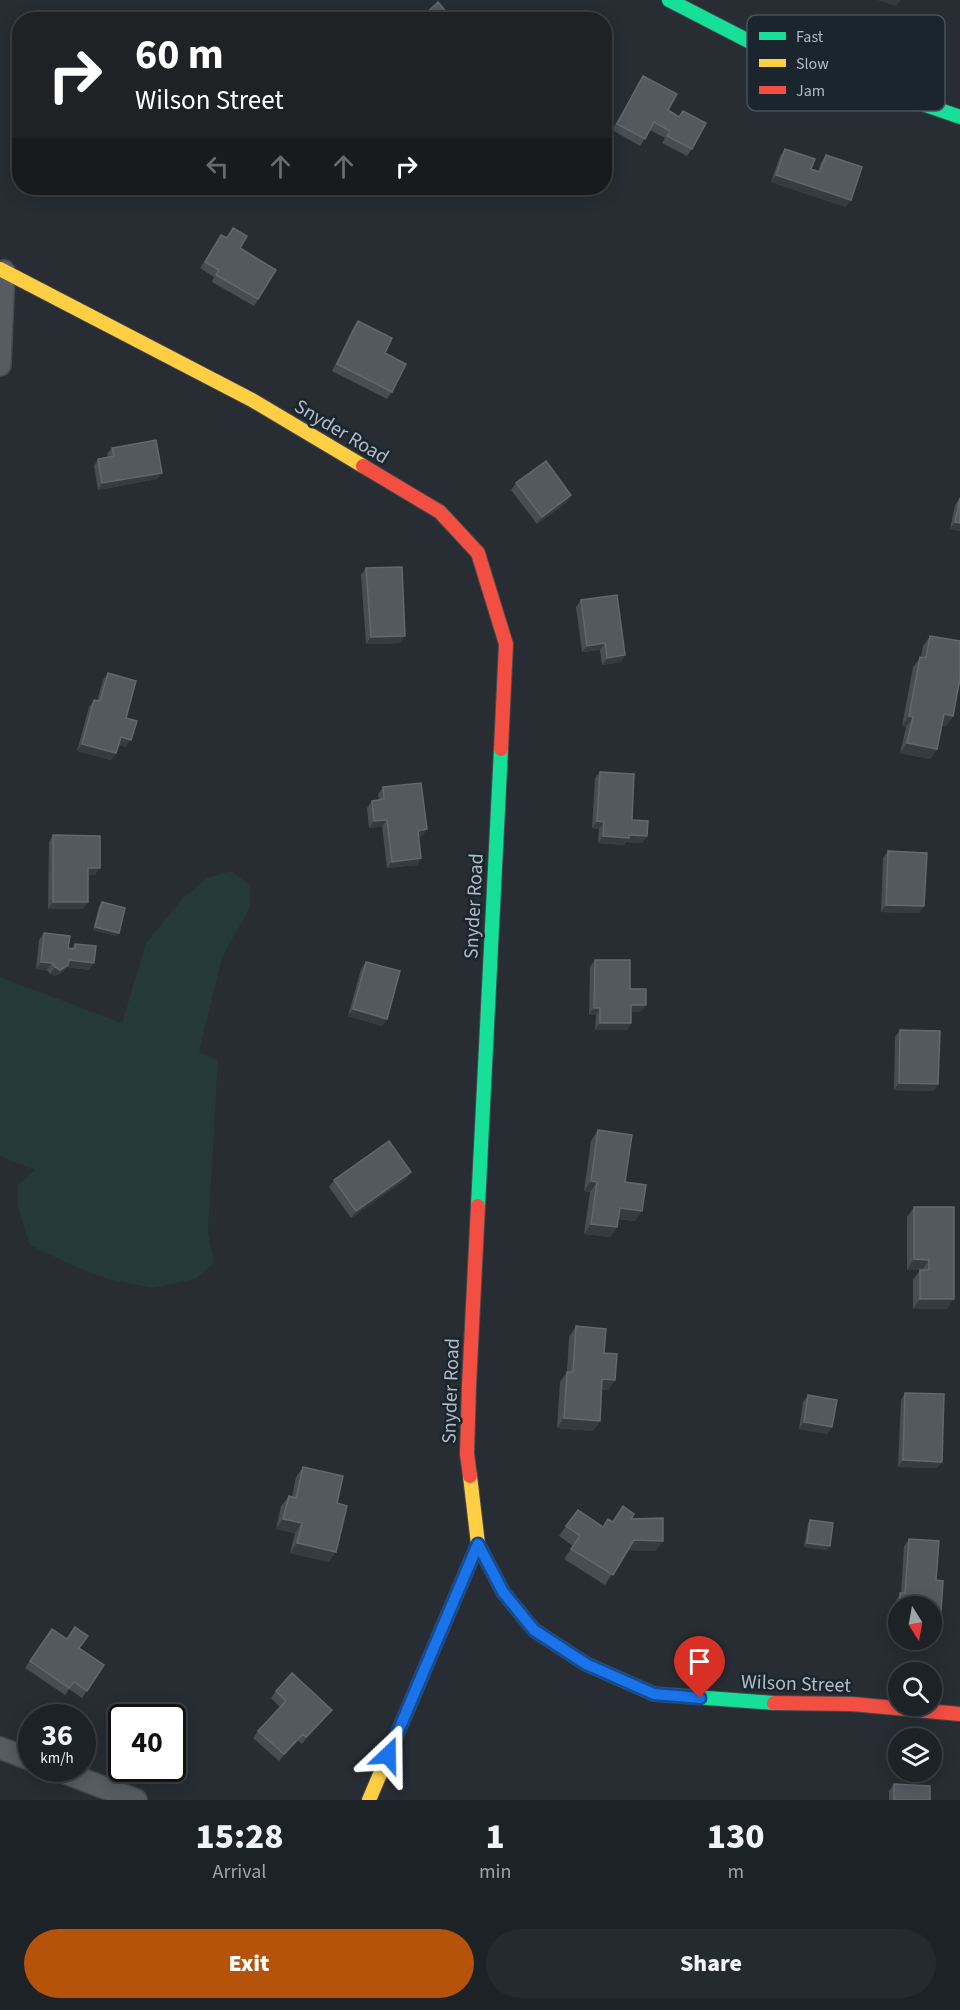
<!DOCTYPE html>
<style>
body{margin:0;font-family:"Source Sans 3",sans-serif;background:#252a2e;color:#f1f3f6;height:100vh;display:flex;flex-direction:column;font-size:22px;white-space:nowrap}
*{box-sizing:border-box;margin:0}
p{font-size:20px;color:#a0a4a7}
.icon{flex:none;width:33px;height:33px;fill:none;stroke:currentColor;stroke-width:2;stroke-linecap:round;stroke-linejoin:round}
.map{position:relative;height:1800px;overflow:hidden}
.sheet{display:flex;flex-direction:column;background:#1d2226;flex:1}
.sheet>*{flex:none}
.banner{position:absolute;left:12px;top:12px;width:600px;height:183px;border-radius:24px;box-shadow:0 3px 15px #0003,0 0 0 2px #3b3f43;background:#202124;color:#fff;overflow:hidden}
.needle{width:39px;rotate:169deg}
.fabs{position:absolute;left:888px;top:1596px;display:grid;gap:12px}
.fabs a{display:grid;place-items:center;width:54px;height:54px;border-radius:50%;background:#1d2226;box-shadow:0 3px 15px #0003,0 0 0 2px #3b3f43;font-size:30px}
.speed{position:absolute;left:18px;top:1704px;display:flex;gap:12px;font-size:30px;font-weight:700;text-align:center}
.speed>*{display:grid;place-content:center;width:78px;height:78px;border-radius:50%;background:#1d2226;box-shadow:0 3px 15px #0003,0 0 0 2px #3b3f43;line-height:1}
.speed small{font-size:15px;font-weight:400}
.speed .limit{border:3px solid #111;border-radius:9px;background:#fff;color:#111}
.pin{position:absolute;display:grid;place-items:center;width:51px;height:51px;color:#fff;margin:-62px -26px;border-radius:50% 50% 50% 0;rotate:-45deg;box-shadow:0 0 6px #0007}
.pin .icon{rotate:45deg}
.me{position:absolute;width:66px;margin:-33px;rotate:23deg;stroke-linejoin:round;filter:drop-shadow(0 0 4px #0008)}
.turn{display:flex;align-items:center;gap:21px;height:126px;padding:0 24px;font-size:27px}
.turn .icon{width:78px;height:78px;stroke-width:2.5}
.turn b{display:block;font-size:42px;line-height:51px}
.lanes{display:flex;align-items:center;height:57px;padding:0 24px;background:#0003;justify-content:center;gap:30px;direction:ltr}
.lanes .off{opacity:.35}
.eta{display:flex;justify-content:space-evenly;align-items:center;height:102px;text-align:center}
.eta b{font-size:36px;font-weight:800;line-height:42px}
.primary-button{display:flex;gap:12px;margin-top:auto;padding:12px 24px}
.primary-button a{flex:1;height:69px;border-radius:36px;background:#b45309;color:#fff;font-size:24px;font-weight:800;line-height:69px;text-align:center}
.primary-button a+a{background:#252a2e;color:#f1f3f6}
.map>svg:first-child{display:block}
.green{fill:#253939}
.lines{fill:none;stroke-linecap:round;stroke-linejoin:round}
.street-casing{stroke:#44494e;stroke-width:24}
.fast-casing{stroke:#44494e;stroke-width:16}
.slow-casing{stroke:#44494e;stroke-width:16}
.jam-casing{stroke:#44494e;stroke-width:16}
.street{stroke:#575c62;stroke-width:21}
.fast{stroke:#16e098;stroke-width:14}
.slow{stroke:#ffcf43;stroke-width:14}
.jam{stroke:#f24e42;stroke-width:14}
.wall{fill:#474d53}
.shaded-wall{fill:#353b41}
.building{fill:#52595f;stroke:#61686f;stroke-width:1.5}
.route-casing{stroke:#114b97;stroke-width:15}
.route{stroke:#1a73e8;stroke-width:10}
.labels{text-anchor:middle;stroke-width:5;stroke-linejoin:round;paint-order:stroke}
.street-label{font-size:20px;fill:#b0bbc5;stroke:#1b252d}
.key{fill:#1b252d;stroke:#48525b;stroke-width:1.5}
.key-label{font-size:16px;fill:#b0bbc5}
</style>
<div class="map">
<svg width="960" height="1800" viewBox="0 0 960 1800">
<rect width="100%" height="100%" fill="#272d33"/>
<!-- green -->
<path class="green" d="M231,871L250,885V907L222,958L199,1052L218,1060L208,1233L214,1263L195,1279L153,1288L107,1279L69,1264L30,1245L18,1208V1185L35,1170L0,1156V977L122,1023L146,943L183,898L207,878Z"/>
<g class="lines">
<defs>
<path id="street" d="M0,365L4,271
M0,1748L32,1760
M53,1768L136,1800"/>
<path id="fast" d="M669,0L764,49L960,117
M478,1206L501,749
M478,1544L503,1592L534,1630L586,1664L654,1694L774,1703"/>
<path id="slow" d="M0,269L252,400L363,466
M369,1800L478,1544L470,1476"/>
<path id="jam" d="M363,466L440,512L478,553L506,644L501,749
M470,1476L467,1454L469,1386L478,1206
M774,1703L852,1704L960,1714"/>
</defs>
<!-- street casing -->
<use href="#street" class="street-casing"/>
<!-- fast casing -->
<use href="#fast" class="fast-casing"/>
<!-- slow casing -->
<use href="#slow" class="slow-casing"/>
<!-- jam casing -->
<use href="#jam" class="jam-casing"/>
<!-- street -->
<use href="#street" class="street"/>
<!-- fast -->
<use href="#fast" class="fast"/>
<!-- slow -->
<use href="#slow" class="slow"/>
<!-- jam -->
<use href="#jam" class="jam"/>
</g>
<!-- wall -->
<path class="wall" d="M643,76L668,110L692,149L687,156L662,143L665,138L650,130L640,146L612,130L639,83Z
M20,146V155L16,153Z
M785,149L811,169L818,171L821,162L826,155L846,207L771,182L780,156Z
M233,228L258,299L254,306L212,282L214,277L200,268L221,235L226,238Z
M358,321L385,353L392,392L387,399L332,371L353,328Z
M112,448L162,473L157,479L98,490L94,466L98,459L108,457L107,454Z
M516,483L571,495L567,502L537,524L511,490Z
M960,498V531L950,529L955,505Z
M366,568L400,643L366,644L361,575Z
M581,600L625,655L621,662L602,665L600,650L582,652L576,607Z
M930,636L953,716L946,726L942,725L937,749L930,759L900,753L906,727L902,726L913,667L921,657L923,646Z
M108,673L126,718V747L119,745L116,753L111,760L77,751L89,707L94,700L97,701L103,680Z
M600,772L632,820L647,836L642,843L626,842L624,845L598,843L599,829L592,828L595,778Z
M383,787L427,829L422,836L419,837L417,865L387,868L382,826L369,828L367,808L372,801L379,800L378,794Z
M53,835L95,875H88L83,909H48L49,842Z
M888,851L924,906L919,913L881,912L883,858Z
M102,902L117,936L93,930L99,906Z
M44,933L68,948H72L75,944L89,970L66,967L63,972L55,976L50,974L47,970L36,969L39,940Z
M595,960L630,989L641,1012H631V1023L627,1030H595L596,1015H589L590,967Z
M366,962L382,1026L348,1016L361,969Z
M900,1030L938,1084L933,1091L894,1090L895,1037Z
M598,1130L625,1182L642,1211L635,1221L618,1219L617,1227L610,1237L584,1234L590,1192L584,1191L591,1141Z
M411,1172L406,1179L351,1218L329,1187L334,1180Z
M914,1207L947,1309H913V1280L920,1270H907V1217Z
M576,1326L604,1353L615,1380L608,1390H602L600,1421L593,1431L557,1428L560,1382L567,1372L569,1337Z
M905,1393L942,1462L937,1468L898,1467L901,1400Z
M808,1395L832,1427L827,1434L799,1429L803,1402Z
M303,1467L337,1503L329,1562L290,1553L295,1533L276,1529L281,1506L289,1496L292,1497L296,1477Z
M623,1506L631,1519L663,1541L655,1551L627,1550L605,1585L564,1559L573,1546L559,1536L566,1526L602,1527L612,1522Z
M810,1520L827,1550L804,1547L808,1523Z
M909,1539L936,1580L935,1633L932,1606L895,1607L896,1600L901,1593L904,1546Z
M52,1629L104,1665L82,1698L69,1689L65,1695L25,1668Z
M276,1691L332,1710L327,1716L302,1744L298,1741L279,1761L253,1738L258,1731L280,1707L271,1698Z
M894,1784L930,1800H889V1791Z"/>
<!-- shaded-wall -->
<path class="shaded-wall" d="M877,0H901L896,6Z
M776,175L851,200L846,207L771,182Z
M162,473L157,479L98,490L102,483Z
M571,495L567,502L537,524L542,517Z
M955,522L960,523V531L950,529Z
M405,636L400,643L366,644L371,637Z
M605,643L600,650L582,652L587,646Z
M625,655L621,662L602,665L607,658Z
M944,714L953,716L946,726L937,724Z
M909,716L913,717L906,727L902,726Z
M121,737L131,740L126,747L116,744Z
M907,743L937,749L930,759L900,753Z
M82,744L116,753L111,760L77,751Z
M387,820L382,826L369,828L374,821Z
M597,821L604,822L599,829L592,828Z
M427,829L422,836L413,838L418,831Z
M629,835L647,836L642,843L626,842L624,845L598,843L603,836Z
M421,858L417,865L387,868L392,862Z
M88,868H100L95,875H83Z
M53,902H88L83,909H48Z
M886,905L924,906L919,913L881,912Z
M95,927L119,933L117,936L93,930Z
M69,960L94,963L89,970L66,967L63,972L55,976L50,974L55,967Z
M41,962L52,963L47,970L36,969Z
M631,1005H646L641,1012H627Z
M594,1008H600L596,1015H589Z
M353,1009L387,1019L382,1026L348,1016Z
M600,1023H631L627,1030H595Z
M899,1083L938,1084L933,1091L894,1090Z
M411,1172L406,1179L351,1218L356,1211Z
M591,1181L597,1182L590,1192L584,1191Z
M620,1208L642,1211L635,1221L613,1218Z
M591,1224L617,1227L610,1237L584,1234Z
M914,1259L929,1260L922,1270H907Z
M920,1299H954L947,1309H913Z
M602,1379L615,1380L608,1390L595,1389Z
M564,1418L600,1421L593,1431L557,1428Z
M804,1422L832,1427L827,1434L799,1429Z
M903,1460L942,1462L937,1468L898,1467Z
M283,1519L302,1523L295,1533L276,1529Z
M634,1540L663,1541L655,1551L627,1550Z
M297,1543L336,1552L329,1562L290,1553Z
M807,1543L830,1546L827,1550L804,1547Z
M900,1600H905L900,1606L895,1607Z
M932,1626L940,1627L935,1633H932Z
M332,1710L327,1716L302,1744L306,1737Z
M303,1734L298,1741L279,1761L284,1754Z"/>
<!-- building -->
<path class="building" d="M438,2L453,20H419Z
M643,76L677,94L668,110L679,117L683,111L706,123L692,149L667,136L670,131L654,122L645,139L617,124Z
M785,149L815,159L811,169L820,172L826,155L862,167L851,200L776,175Z
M233,228L247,236L240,248L276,270L258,299L216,275L219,270L205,262L221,235L227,238Z
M358,321L392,338L385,353L406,364L392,392L337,364Z
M156,440L162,473L102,483L98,459L114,456L112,448Z
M546,461L571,495L542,517L516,483Z
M960,498V523L955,522Z
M402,567L405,636L371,637L366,568Z
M617,595L625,655L607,658L605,643L587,646L581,600Z
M930,636L960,641V678L953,716L944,714L937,749L907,743L913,717L909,716L920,657L926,658Z
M108,673L136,681L126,718L137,721L131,740L121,737L116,753L82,744L94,700L100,701Z
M600,772L634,774L632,820L648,821L647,836L629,835V838L603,836L604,822L597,821Z
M421,783L427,829L418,831L421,858L392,862L387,820L374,821L372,801L384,799L383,787Z
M53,835L100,836V868H88V902H53Z
M888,851L927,853L924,906L886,905Z
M102,902L125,908L119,933L95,927Z
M44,933L70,936L68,948L75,949V944L96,946L94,963L69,960L68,965L60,970L55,967L52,963L41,962Z
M595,960H630V989H646V1005H631V1023H600V1008H594Z
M366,962L400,971L387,1019L353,1009Z
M900,1030L940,1031L938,1084L899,1083Z
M598,1130L632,1135L625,1182L646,1185L642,1211L620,1208L617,1227L591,1224L597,1182L591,1181Z
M389,1141L411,1172L356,1211L334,1180Z
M914,1207H954V1299H920V1270H929V1260L914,1259Z
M576,1326L606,1329L604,1353L617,1354L615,1380L602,1379L600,1421L564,1418L567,1372H573Z
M905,1393L944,1394L942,1462L903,1460Z
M808,1395L837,1400L832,1427L804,1422Z
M303,1467L343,1476L337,1503L347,1506L336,1552L297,1543L302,1523L283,1519L289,1496L296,1498Z
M623,1506L634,1514L631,1519L663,1518V1541L634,1540L613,1575L571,1549L580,1536L566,1526L578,1510L603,1527L608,1519L613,1522Z
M810,1520L833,1523L830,1546L807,1543Z
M909,1539L939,1541L936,1580L943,1581L940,1627L932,1626V1606H904L905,1600H900V1593H905Z
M75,1627L88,1636L79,1648L104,1665L87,1691L74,1682L69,1688L30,1661L52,1629L67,1639Z
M292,1673L332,1710L306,1737L303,1734L284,1754L258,1731L286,1701L276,1691Z
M894,1784L930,1786V1800H894Z"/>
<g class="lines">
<defs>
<path id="route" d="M388,1755L478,1544L503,1592L534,1630L586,1664L654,1694L700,1698"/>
</defs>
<!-- route casing -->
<use href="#route" class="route-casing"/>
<!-- route -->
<use href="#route" class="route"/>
</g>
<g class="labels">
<!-- street labels -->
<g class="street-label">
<text transform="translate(342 431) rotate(31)" y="7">Snyder Road</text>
<text transform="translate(473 906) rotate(-87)" y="7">Snyder Road</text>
<text transform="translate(450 1391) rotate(-88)" y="7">Snyder Road</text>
<text transform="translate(796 1683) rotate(2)" y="7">Wilson Street</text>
</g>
</g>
<!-- legend -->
<rect x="747" y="15" width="198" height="96" rx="9" class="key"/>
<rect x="759" y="32" width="27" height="8" fill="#16e098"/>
<rect x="759" y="59" width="27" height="8" fill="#ffcf43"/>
<rect x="759" y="86" width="27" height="8" fill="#f24e42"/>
<g class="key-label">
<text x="796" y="42">Fast</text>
<text x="796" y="69">Slow</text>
<text x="796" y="96">Jam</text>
</g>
</svg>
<div class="fabs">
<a><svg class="needle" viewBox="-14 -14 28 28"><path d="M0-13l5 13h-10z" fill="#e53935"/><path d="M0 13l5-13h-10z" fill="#a0a4a7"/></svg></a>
<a><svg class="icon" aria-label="search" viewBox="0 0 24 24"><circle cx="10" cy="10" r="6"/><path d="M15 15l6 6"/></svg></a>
<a><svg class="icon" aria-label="layers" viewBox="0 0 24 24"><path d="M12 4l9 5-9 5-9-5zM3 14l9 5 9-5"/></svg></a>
</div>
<div class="speed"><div>36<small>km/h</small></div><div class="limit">40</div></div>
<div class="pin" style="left:700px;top:1698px;background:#d93025"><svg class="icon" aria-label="arrive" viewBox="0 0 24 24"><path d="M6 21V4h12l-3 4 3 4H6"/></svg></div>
<svg class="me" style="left:388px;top:1755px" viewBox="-20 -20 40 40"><path d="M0-17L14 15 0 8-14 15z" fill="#1a73e8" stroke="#fff" stroke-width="4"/></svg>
<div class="banner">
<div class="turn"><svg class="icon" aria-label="right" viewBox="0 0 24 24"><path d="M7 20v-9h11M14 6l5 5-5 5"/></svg><div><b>60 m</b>Wilson Street</div></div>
<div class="lanes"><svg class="icon off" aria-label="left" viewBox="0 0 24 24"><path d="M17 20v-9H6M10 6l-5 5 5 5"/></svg><svg class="icon off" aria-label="ahead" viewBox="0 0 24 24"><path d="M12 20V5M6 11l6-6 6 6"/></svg><svg class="icon off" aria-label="ahead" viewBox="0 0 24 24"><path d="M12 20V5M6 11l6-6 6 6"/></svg><svg class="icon" aria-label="right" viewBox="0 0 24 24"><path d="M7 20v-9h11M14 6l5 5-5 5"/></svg></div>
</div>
</div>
<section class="sheet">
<div class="eta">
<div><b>15:28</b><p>Arrival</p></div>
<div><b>1</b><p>min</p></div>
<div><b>130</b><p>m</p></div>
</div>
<div class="primary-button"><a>Exit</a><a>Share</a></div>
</section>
